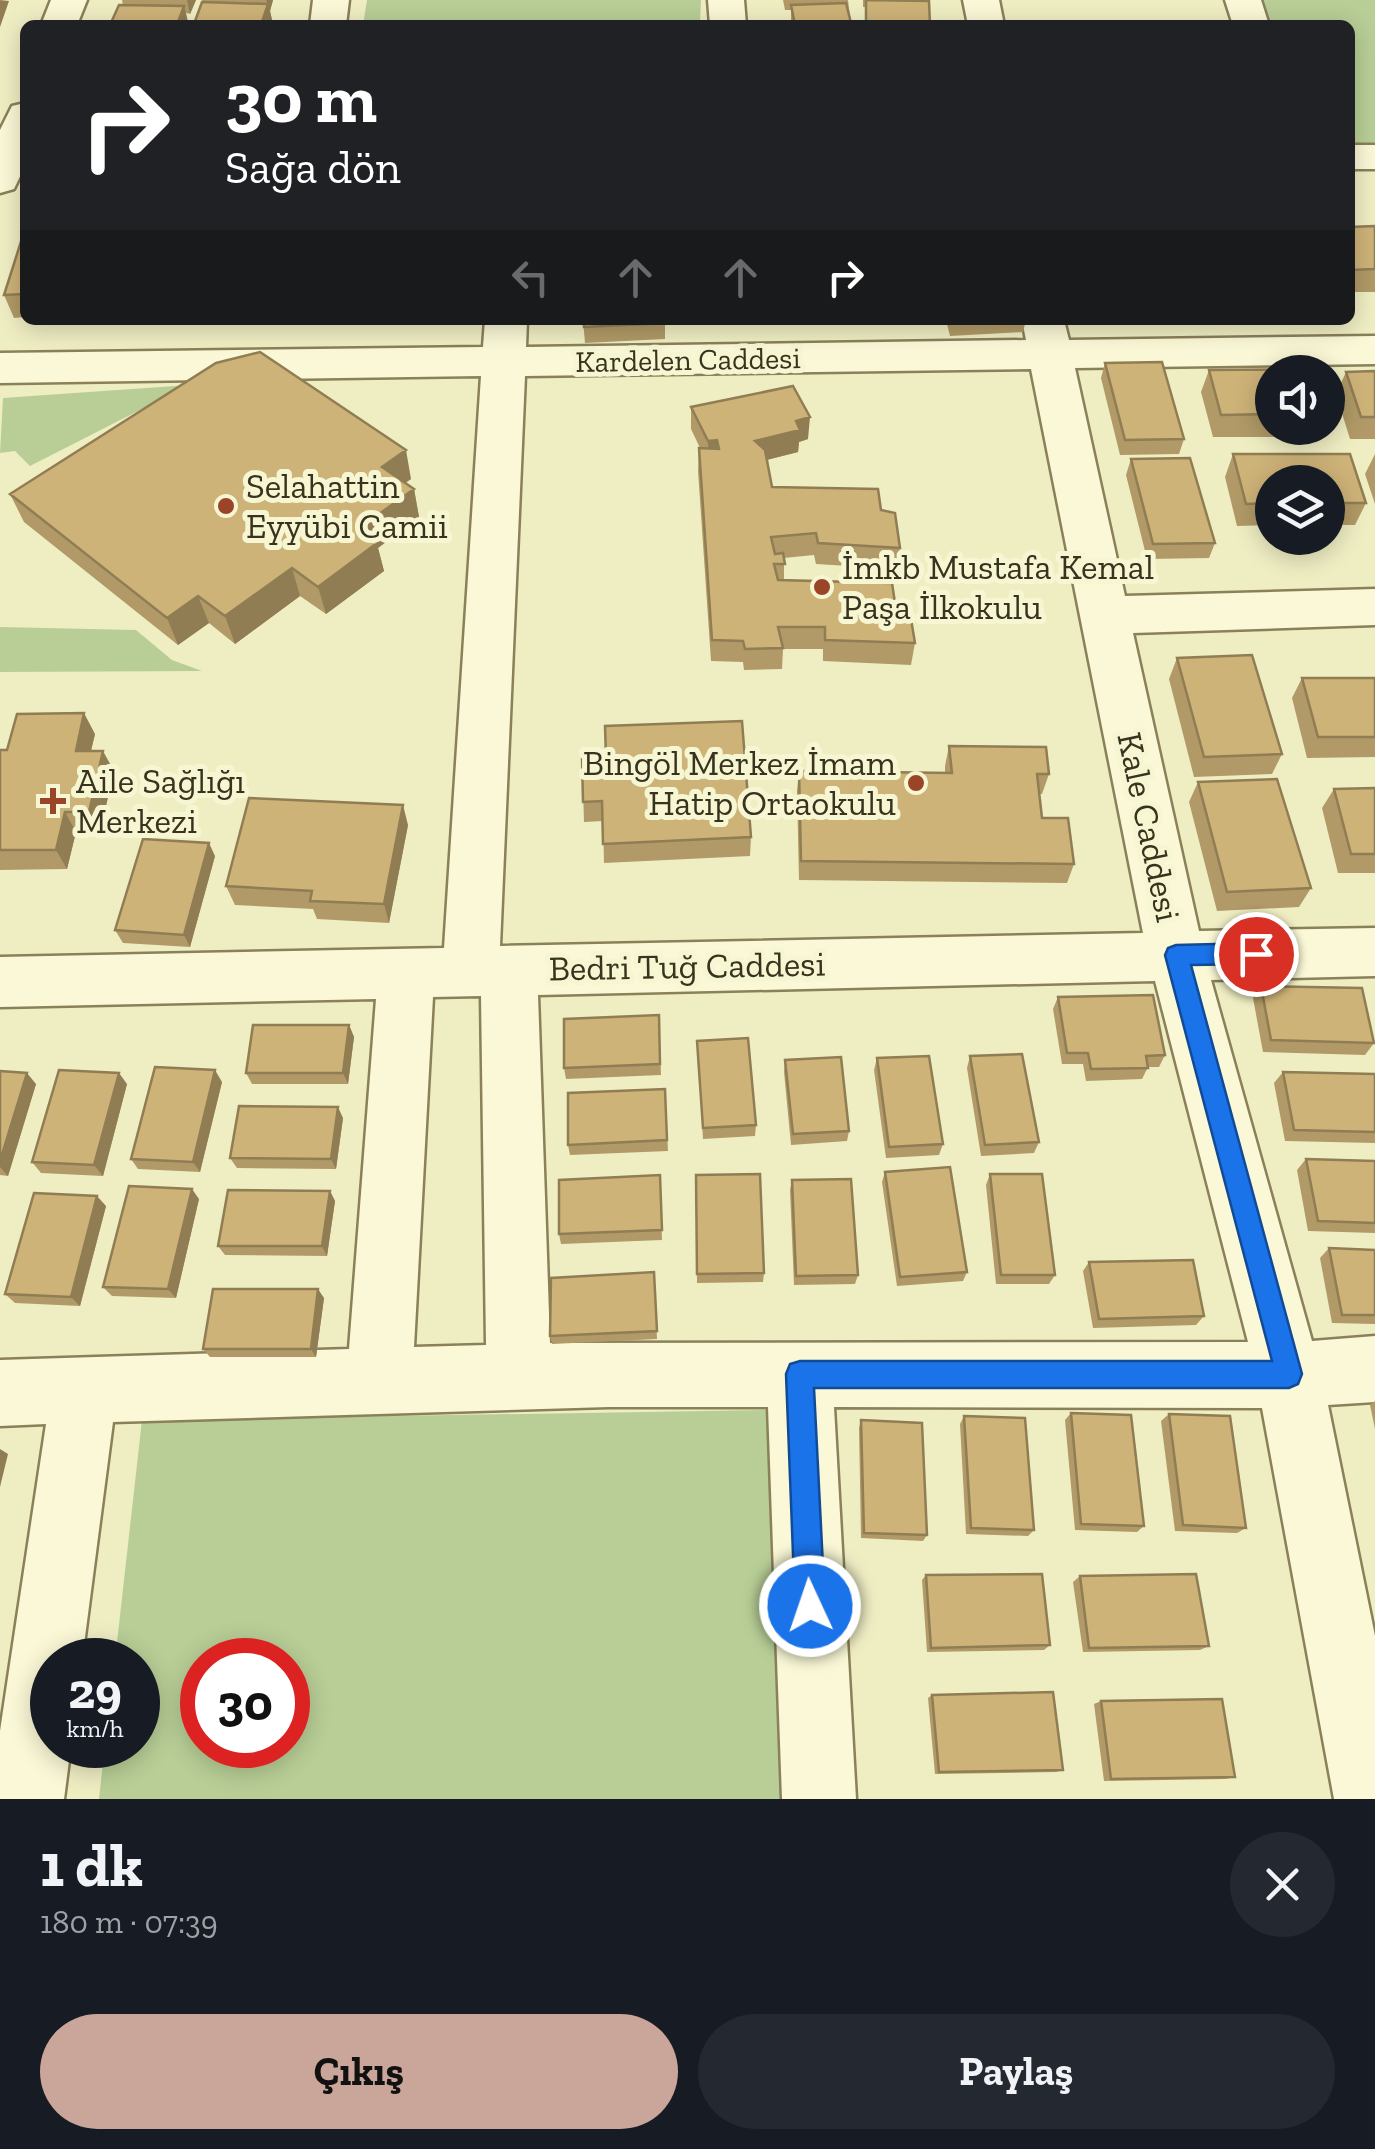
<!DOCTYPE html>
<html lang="tr">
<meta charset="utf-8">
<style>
body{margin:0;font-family:"Zilla Slab",serif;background:#242831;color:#f1f3f6;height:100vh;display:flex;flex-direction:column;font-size:38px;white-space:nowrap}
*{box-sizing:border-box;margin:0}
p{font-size:32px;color:#9ea1a6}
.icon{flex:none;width:55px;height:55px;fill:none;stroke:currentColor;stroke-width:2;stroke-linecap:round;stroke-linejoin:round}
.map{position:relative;height:1799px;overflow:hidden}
.sheet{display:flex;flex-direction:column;background:#171b24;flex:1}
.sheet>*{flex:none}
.top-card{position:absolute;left:20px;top:20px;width:1335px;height:305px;border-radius:15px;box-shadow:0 5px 25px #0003;background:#202124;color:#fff;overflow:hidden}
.tools{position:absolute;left:1255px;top:355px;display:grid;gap:20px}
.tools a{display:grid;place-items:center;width:90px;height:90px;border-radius:50%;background:#171b24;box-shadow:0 5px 25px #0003;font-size:50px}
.speed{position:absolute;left:30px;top:1638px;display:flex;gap:20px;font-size:50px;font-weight:700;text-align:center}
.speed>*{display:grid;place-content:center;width:130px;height:130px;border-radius:50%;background:#171b24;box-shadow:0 5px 25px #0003;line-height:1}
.speed small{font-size:25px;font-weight:400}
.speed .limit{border:15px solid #d22;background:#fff;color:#111}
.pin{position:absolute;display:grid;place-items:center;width:85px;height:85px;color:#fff;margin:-42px;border:5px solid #fff;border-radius:50%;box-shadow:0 2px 10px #0007}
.me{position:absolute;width:110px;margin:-55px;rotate:357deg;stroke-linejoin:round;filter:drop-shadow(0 0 8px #0008)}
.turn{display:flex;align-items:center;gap:35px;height:210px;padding:0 40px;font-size:45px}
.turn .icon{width:130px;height:130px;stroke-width:2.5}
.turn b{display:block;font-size:70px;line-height:85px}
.lanes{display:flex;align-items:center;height:95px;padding:0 40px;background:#0003;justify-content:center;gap:50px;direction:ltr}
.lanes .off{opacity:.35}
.round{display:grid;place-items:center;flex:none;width:105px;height:105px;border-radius:52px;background:#242831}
.headline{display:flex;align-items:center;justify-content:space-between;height:170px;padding:0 40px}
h1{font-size:60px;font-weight:800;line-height:75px}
.action{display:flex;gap:20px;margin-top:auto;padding:20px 40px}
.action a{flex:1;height:115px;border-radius:60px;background:#caa599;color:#111;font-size:40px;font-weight:800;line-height:115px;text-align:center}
.action a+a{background:#242831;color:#f1f3f6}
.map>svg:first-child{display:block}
.green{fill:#b8ce96;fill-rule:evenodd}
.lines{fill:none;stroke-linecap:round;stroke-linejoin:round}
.minor-casing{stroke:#8a8059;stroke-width:5}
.minor{fill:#faf8d6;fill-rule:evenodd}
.wall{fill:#b19a67}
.shaded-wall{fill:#907d54}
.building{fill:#ceb378;stroke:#907d54;stroke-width:2.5}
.route{fill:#1a73e8;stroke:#114b97;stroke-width:2.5}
.poi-dot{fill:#9a4527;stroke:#f6f6d2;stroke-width:4}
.labels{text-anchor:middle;stroke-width:10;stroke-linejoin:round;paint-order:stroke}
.far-street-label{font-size:30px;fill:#39321e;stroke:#f6f6d2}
.poi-label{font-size:35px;fill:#39321e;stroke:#f6f6d2;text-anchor:start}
.street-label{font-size:35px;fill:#39321e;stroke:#f6f6d2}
</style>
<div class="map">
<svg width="1375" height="1799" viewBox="0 0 1375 1799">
<rect width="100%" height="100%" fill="#efeec3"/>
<!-- green -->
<path class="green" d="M367,0H701L700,25H363Z
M1257,0H1375V147L1350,148V25H1267Z
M189,385L30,466L15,451L0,453L3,398Z
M0,627L136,630L172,660L202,671L0,672Z
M767,1410L787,1799H99L105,1745H138V1660H115L142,1420ZM202,1660H288V1745H202Z"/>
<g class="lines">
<defs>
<path id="minor" d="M51,0H87L77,25H41Z
M313,0H349L346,25H310Z
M708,0H744L746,25H710Z
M963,0H999L1004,25H968Z
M1225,0H1261L1269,25H1233Z
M25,103V166L14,189L0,193V130L12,106Z
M1350,145H1375V169H1350Z
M485,320H527L526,347L1026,340L1022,320H1064L1069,340L1375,336V364L1075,368L1125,596L1375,589V625L1133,633L1199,931L1375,928V976L1211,980L1312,1341L1375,1336V1402L1328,1405L1375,1636V1799H1334L1262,1408L834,1407L856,1799H782L768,1407H609L113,1422L82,1660H52V1745H71L64,1799H0V1731L46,1424L0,1426V1360L349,1349L376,999L0,1007V957L444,948L481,376L0,383V353L483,347ZM1031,369L1143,933L500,946L525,376ZM1155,981L1248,1342L550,1343L538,995ZM481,996L486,1345L414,1347L433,997Z"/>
</defs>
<!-- minor casing -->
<use href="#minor" class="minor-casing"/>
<!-- minor -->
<use href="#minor" class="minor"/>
</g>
<!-- wall -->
<path class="wall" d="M122,0H196L190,14L186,13L188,22L123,5Z
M202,0H273L270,11L272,20L270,25H194L203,2Z
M783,0H848L851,25H791V10H785Z
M863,0H926L930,25H865L866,7H863Z
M1375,226V292H1350V227Z
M25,229V317L14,318L4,295Z
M583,320H665V339L585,343Z
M946,320H1026L1023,332L950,336Z
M1105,363L1184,439L1179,454L1120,455L1101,378Z
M1209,370L1272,372V428H1328V388L1336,414L1326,437H1213L1201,392Z
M1375,371V439H1350L1336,394L1346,372Z
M691,407L808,439L799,442L798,452L767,460L772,487L881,510L900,548L897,569L816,564L814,555L784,558V580L895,603L915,643L911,665L823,661V649H783L782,669L744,670L743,662L711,661L698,471L699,448H700L691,429Z
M1233,454H1350L1366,503L1355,525H1328V482H1272V525L1237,526L1225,477Z
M1375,454V504L1365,474Z
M1131,459L1215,543L1209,558L1147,559L1126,475Z
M411,479L405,483L414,489L419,517L378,548L384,571L326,614L300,596L235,644L209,623L178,645L24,522L10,494Z
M1177,658L1282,754L1272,774L1194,777L1169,679Z
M1302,678H1375V757L1307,758L1292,698Z
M95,734L91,751L114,771L100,832H76L67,869L0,870V750H7Z
M949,746L1049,774L1042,794H1039L1042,818L1074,864L1067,883L799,880L797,791L799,771L945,773V766Z
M582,758L751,837L750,856L604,863L603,821L584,822Z
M1198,782L1311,888L1299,907L1217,911L1189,802Z
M1375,788V873H1338L1322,808L1334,789Z
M408,825L389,923L317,919L313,909L235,905L226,886Z
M215,856L190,947L123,943L115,930Z
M1261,986L1374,1043L1365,1055L1263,1052L1253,998Z
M1058,997L1165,1055L1159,1067H1148L1142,1079L1086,1081L1083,1064H1062L1053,1009Z
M659,1015L661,1075L566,1079L564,1068Z
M349,1025L354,1037L348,1084H252L246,1073Z
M697,1041L756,1125L755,1136L703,1139Z
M970,1056L1039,1142L1034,1153L981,1156L967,1068Z
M877,1058L943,1144L939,1155L886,1158L874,1070Z
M785,1060L849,1131L847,1141L791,1145L784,1072Z
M0,1071L36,1084L8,1176L0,1175Z
M1283,1072L1375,1074V1143L1285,1141L1274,1083Z
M222,1082L200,1172L138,1169L131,1159Z
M127,1084L103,1176L41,1173L32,1162Z
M665,1089L668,1151L570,1155L568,1145Z
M343,1118L336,1169L237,1168L230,1158Z
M1306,1159L1375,1161V1233L1308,1231L1297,1170Z
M885,1172L967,1272L963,1281L897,1286L882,1182Z
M990,1174L1055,1275L1049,1284H996L986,1185Z
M660,1175L662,1240L561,1244L559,1234Z
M696,1175L764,1273L763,1282L697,1283Z
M792,1180L858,1275L855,1284L794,1285L790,1190Z
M330,1191L335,1201L327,1256L225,1255L218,1246Z
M199,1199L176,1298L112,1296L103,1287Z
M106,1206L80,1306L15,1303L5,1294Z
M1329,1248L1375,1250V1324L1332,1323L1320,1258Z
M1089,1262L1204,1316L1196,1325L1093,1328L1083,1271Z
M654,1272L657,1339L552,1344L550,1336Z
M324,1298L316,1357H210L203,1349Z
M1375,1401V1429L1370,1405Z
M1071,1413L1144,1526L1137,1532L1075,1530L1065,1420Z
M1169,1414L1246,1528L1237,1533L1175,1531L1161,1421Z
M964,1416L1034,1530L1028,1536L966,1534L960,1424Z
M861,1420L927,1535L923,1541L861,1538L859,1428Z
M926,1575L1050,1645L1044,1650L927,1652L922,1580Z
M1080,1576L1209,1646L1200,1650L1083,1652L1073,1582Z
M932,1695L1063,1770L1056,1772L935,1774L928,1698Z
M1101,1701L1235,1777L1225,1779L1104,1781L1094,1704Z"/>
<!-- shaded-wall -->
<path class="shaded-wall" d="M0,0L9,1L0,27Z
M187,0H196L190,14Z
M266,0H273L270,11L272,20L270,25H261L268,5Z
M184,6L188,22L187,25H177Z
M810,417L808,439L799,442L798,452L754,463L755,441L796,421Z
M717,440V462L708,464V441Z
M406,450L411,479L388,495L382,467Z
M414,489L419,517L378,548L384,571L326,614L318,587L358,529Z
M292,568L300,596L235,644L225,616Z
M198,596L209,623L178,645L167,618Z
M84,713L95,734L86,771L76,751Z
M103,751L114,771L100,832L89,812Z
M403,805L408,825L389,923L384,904Z
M65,812L76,832L67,869L56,850Z
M209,843L215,856L190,947L184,935Z
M349,1025L354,1037L348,1084L343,1073Z
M215,1070L222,1082L200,1172L193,1162Z
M27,1073L36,1084L8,1176L0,1167V1161Z
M119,1073L127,1084L103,1176L94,1165Z
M338,1107L343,1118L336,1169L331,1159Z
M192,1189L199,1199L176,1298L168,1289Z
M330,1191L335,1201L327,1256L322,1246Z
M97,1196L106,1206L80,1306L71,1297Z
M318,1289L324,1298L316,1357L311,1349Z
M0,1449L8,1454L0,1487Z"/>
<!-- building -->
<path class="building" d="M866,0L929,1L930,25L866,23Z
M202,2L268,4L261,25L194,24Z
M846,3L851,23L795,25L791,5Z
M119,5L184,6L177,25H110Z
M1375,226V269L1350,270V227Z
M25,229V294L4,295Z
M584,320H665V323L584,327Z
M260,352L406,450L382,467L414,489L358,529L377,543L318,587L292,568L225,616L198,596L167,618L10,494L216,363Z
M1162,362L1184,439L1125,440L1105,363Z
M1321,369L1322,372H1272V414L1221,415L1209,370Z
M1375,371V417H1361L1346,372Z
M793,386L810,417L796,421L800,430L755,441L765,450L772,487L878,489L881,510L895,513L900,548L818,543L816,533L771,537L775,554L783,553L785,564H774L778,580L892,583L895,603L909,607L915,643L825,640V627H778L783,648L745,649L743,641L712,640L699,448L719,449L717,440L708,441L691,407Z
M1328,388L1336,414H1328Z
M1233,454H1350L1366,503H1328V482H1272V503L1246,504Z
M1190,458L1215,543L1153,544L1131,459Z
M1252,655L1282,754L1204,757L1177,658Z
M1302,678H1375V737H1318Z
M84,713L76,751H103L89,812H65L56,850H0V750H7L17,714Z
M742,721L751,837L603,844L602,801L583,802L582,758L606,757L605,726Z
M949,746L1046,747L1049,774H1037L1042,818H1068L1074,864L801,861L799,771L952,773Z
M1277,779L1311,888L1227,892L1198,782Z
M1375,788V854H1351L1334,789Z
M249,798L403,805L384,904L310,901L312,891L226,886Z
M143,839L209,843L184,935L115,930Z
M1261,986L1362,988L1374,1043L1271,1040Z
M1153,995L1165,1055L1146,1056L1148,1068L1091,1069L1088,1053H1067L1058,997Z
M659,1015L660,1064L564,1068V1019Z
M253,1025H349L343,1073H246Z
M748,1038L756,1125L703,1128L697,1041Z
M1022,1054L1039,1142L985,1145L970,1056Z
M929,1056L943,1144L889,1147L877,1058Z
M841,1057L849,1131L793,1134L785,1060Z
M155,1067L215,1070L193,1162L131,1159Z
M59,1070L119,1073L94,1165L32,1162Z
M0,1071L27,1073L0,1161Z
M1283,1072L1375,1074V1132L1294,1130Z
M665,1089L667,1140L568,1145V1093Z
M239,1106L338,1107L331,1159L230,1158Z
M1306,1159L1375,1161V1223L1318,1221Z
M950,1167L967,1272L900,1277L885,1172Z
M760,1174L764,1273L697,1274L696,1175Z
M990,1174H1042L1055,1275H1001Z
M660,1175L662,1230L559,1234V1180Z
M851,1179L858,1275L796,1276L792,1180Z
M129,1186L192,1189L168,1289L103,1287Z
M228,1190L330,1191L322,1246H218Z
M34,1193L97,1196L71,1297L5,1294Z
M1329,1248L1375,1250V1315H1342Z
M1193,1260L1204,1316L1099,1319L1089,1262Z
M654,1272L657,1331L550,1336L551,1278Z
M213,1289H318L311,1349H203Z
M1071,1413L1131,1415L1144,1526L1081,1524Z
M1169,1414L1230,1416L1246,1528L1183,1525Z
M964,1416L1025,1418L1034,1530L971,1528Z
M861,1420L922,1423L927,1535L864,1533Z
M1042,1574L1050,1645L931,1648L926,1575Z
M1196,1574L1209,1646L1089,1648L1080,1576Z
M1053,1692L1063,1770L939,1772L932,1695Z
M1222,1699L1235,1777L1111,1779L1101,1701Z"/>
<!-- route -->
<path class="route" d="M1256,943L1264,946L1267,954L1264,961L1256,964L1191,965L1302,1374L1298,1384L1289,1388H814L825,1606L820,1616L810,1620L800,1616L795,1606L786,1374L790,1364L800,1361H1272L1165,955L1168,948L1176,945Z"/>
<!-- markers -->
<g class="poi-dot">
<circle cx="226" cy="506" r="10"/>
<circle cx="822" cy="587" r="10"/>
<circle cx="916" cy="783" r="10"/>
<path d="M48 786h10v10h10v10h-10v10h-10v-10h-10v-10h10z"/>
</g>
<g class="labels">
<!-- far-street labels -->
<g class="far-street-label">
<text transform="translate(688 360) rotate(-1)" y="10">Kardelen Caddesi</text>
</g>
<!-- poi labels -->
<g class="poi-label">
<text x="246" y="498">Selahattin<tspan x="246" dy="40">Eyyübi Camii</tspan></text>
<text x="842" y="579">İmkb Mustafa Kemal<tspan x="842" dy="40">Paşa İlkokulu</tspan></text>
<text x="896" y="775" text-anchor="end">Bingöl Merkez İmam<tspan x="896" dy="40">Hatip Ortaokulu</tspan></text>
<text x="76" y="793">Aile Sağlığı<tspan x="76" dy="40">Merkezi</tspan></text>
</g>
<!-- street labels -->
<g class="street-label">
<text transform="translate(1149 827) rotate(78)" y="12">Kale Caddesi</text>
<text transform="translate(687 966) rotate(-1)" y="12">Bedri Tuğ Caddesi</text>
</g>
</g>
</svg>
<div class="tools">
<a><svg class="icon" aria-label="sound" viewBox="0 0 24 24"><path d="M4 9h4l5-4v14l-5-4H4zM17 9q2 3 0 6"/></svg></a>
<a><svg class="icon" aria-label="layers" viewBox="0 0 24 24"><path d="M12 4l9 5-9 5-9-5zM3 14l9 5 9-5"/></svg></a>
</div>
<div class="speed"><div>29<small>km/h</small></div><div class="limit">30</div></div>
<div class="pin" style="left:1256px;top:954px;background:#d93025"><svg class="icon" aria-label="arrive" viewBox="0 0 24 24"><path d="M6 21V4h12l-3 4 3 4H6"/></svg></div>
<svg class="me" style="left:810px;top:1606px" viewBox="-20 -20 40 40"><circle r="17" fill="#1a73e8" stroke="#fff" stroke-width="3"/><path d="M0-11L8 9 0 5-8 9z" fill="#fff"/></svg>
<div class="top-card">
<div class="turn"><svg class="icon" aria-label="right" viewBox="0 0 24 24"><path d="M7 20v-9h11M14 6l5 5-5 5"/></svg><div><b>30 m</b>Sağa dön</div></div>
<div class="lanes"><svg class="icon off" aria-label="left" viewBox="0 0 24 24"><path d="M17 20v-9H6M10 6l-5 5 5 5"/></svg><svg class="icon off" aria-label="ahead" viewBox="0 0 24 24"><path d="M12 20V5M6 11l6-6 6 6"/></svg><svg class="icon off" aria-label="ahead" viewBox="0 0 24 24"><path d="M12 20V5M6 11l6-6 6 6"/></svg><svg class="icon" aria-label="right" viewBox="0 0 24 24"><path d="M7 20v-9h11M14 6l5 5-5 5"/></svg></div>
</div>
</div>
<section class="sheet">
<div class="headline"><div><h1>1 dk</h1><p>180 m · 07:39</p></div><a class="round"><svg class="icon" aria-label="close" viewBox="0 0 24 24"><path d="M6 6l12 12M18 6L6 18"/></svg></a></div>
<div class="action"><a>Çıkış</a><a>Paylaş</a></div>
</section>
